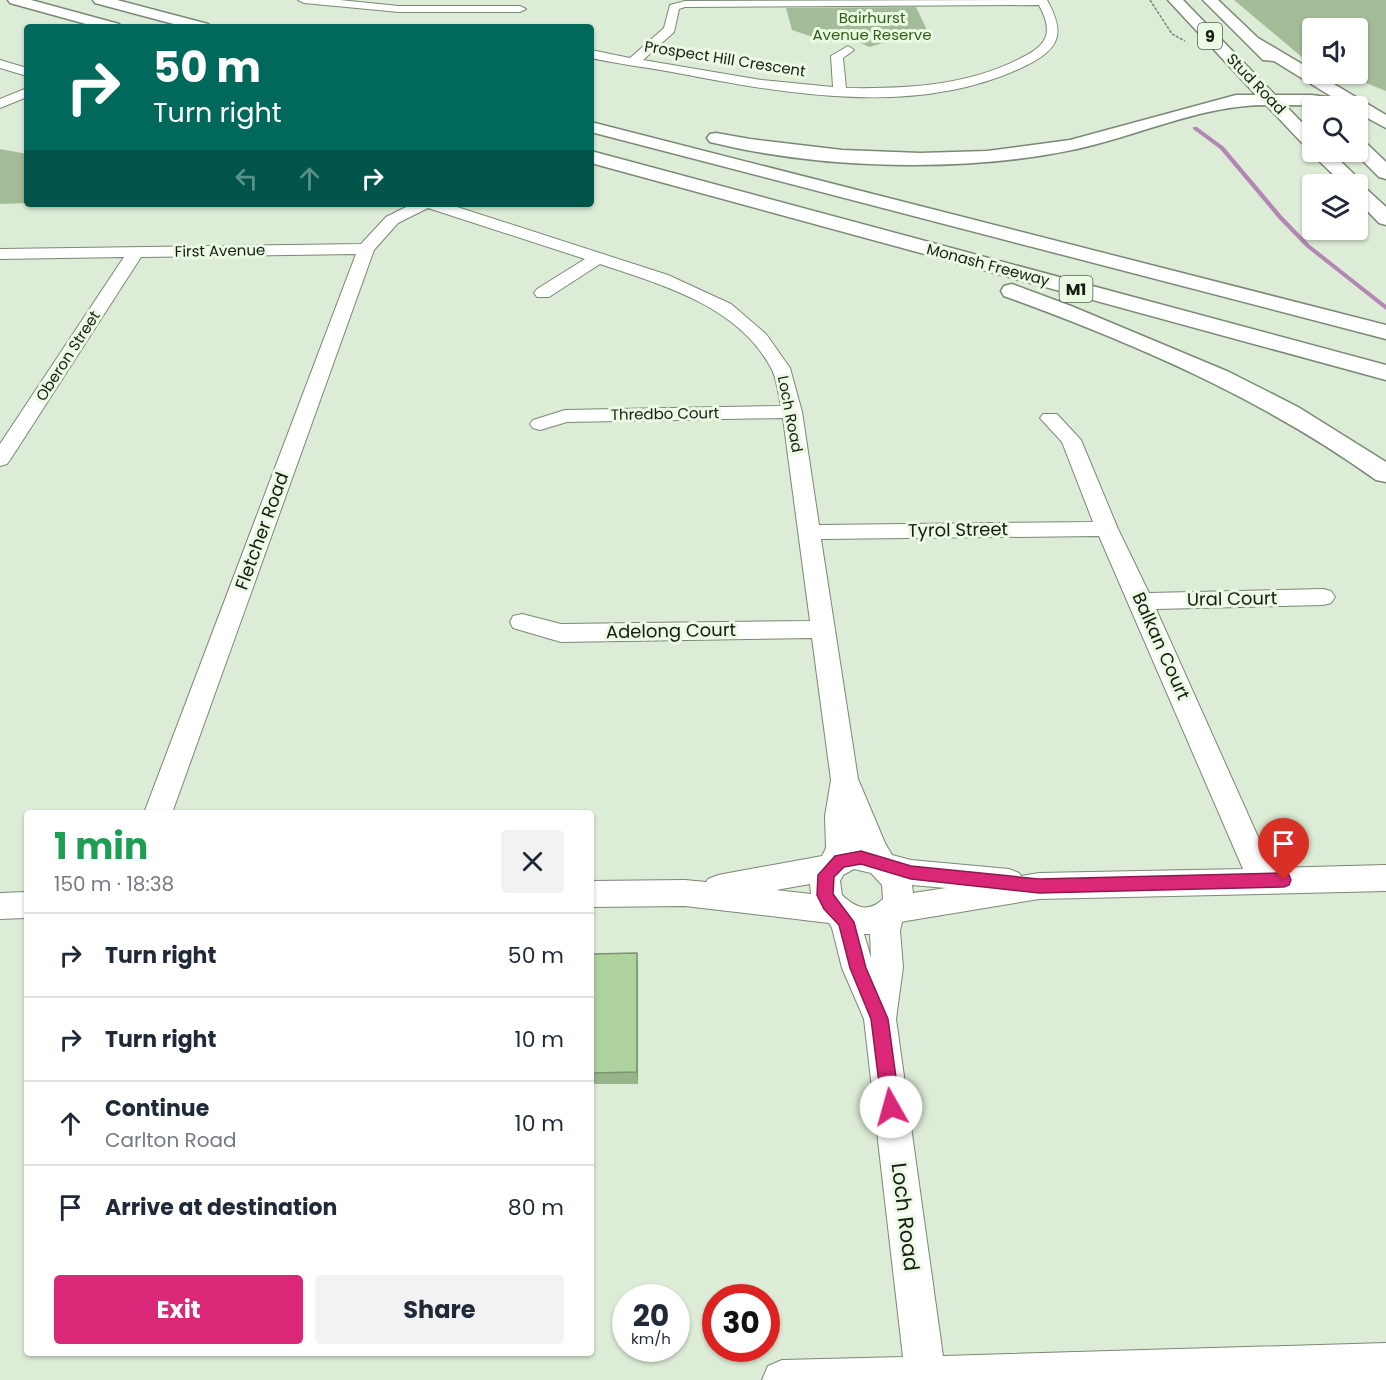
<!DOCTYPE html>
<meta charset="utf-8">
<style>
body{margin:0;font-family:Poppins,sans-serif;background:#f2f2f3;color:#1f2937;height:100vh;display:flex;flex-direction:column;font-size:22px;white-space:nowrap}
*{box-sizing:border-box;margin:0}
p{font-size:20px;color:#747a83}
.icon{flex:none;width:33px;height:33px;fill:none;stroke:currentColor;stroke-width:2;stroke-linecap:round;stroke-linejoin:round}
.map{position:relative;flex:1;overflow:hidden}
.side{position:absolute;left:24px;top:810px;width:570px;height:546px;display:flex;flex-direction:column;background:#fff;border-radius:6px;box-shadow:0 2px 4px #0004}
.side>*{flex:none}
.top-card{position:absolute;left:24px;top:24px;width:570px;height:183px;border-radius:6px;box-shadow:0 2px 4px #0004;background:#00695c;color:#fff;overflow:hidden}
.fabs{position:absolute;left:1302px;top:18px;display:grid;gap:12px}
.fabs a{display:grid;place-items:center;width:66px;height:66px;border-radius:6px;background:#fff;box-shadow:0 2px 4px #0004;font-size:30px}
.speed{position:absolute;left:612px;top:1284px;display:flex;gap:12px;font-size:30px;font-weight:700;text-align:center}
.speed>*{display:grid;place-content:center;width:78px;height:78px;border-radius:50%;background:#fff;box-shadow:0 2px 4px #0004;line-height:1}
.speed small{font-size:15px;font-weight:400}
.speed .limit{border:9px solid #d22;background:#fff;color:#111}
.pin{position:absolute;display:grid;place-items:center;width:51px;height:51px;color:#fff;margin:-62px -26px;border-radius:50% 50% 50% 0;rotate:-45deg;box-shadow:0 0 6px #0007}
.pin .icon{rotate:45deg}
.me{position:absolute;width:66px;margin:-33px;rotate:353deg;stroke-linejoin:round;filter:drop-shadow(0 0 4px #0008)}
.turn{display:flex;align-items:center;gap:21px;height:126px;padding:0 30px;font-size:27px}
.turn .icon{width:78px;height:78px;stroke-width:2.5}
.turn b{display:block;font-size:42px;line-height:51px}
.lanes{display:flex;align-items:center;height:57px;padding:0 30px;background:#0003;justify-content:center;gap:30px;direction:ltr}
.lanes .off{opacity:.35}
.round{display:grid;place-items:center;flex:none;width:63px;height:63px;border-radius:6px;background:#f2f2f3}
.summary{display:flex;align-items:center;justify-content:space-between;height:102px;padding:0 30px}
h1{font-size:36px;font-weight:700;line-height:45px;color:#1e9e55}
.primary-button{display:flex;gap:12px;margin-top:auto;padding:12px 30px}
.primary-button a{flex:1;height:69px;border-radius:6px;background:#db2777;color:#fff;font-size:24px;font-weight:700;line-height:69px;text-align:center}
.primary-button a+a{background:#f2f2f3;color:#1f2937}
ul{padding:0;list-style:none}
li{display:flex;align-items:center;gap:18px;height:84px;padding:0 30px;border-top:2px solid #e0e1e3}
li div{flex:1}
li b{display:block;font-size:22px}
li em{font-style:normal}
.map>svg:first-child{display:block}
.green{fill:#a3bc97}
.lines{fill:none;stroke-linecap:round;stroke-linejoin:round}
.stream{fill:#b387b3;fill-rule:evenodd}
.street-casing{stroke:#7a8874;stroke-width:2}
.highway-casing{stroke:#7a8874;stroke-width:3}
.path{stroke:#7b8576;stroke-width:1.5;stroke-dasharray:3 1.5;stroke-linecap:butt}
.street{fill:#fff;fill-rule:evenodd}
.highway{fill:#fff;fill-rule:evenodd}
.wall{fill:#96b589}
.shaded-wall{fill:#7a946f}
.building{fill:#afd39f;stroke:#7a946f;stroke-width:1.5}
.route{fill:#db2777;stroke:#8e194d;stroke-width:1.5}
.labels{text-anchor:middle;stroke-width:6;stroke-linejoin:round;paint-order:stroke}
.far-park-label{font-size:15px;fill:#325d17;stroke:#eafae3}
.far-street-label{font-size:15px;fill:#171c15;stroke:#eafae3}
.shield{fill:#eafae3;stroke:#565f53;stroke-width:1.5}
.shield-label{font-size:16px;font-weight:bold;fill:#171c15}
.street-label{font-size:18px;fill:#171c15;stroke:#eafae3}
.near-street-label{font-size:21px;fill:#171c15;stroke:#eafae3}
</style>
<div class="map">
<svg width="1386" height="1380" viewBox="0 0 1386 1380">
<rect width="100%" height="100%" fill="#ddecd6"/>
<!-- green -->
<path class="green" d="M1234,0H1386V91L1343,74H1358V28H1312V61L1303,58Z
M916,7L927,30L869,47L857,41L828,42L792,30L786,8Z
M0,149L27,154V203L0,204Z"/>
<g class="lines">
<!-- stream -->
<path class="stream" d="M1193,127H1197L1224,147L1282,216L1310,245L1386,305V310L1306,247L1278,218L1220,149L1193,129Z"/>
<defs>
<path id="street" d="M298,0H340L399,6H520L526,9L520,12H399L304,3Z
M1047,0C1065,32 1061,48 1027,65C919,119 785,94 672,72C645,67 618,64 591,58V50L630,58L664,28L670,5L685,1ZM1039,5C1044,15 1049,25 1046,36C1043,46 1031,53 1023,57C969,86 906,89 846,88L843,58L854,50L848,46L831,56L833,87L761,80L643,60L674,32L679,9L685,7Z
M0,60L27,68V76L0,68Z
M27,88V97L0,108V99Z
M412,204H448L668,275L731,304L766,334L790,368L802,412L819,525L1093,522L1062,442L1040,418L1043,414H1057L1081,440L1118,529L1149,593L1323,589L1331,591L1335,597L1331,603L1323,605L1156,609L1272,868L1386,865V891L1039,899L906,921L902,922L900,931L903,967L896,1019L943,1356L1386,1343V1380H762L768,1366L782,1360L903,1357L864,1019L842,968L832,928L829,923L685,906L591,907V881L685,880L706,882L708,879L718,875L822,856L826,848L825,816L831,780L812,638L561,642L513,628L510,622L513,616L522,614L561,624L810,621L783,418L567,422L540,430L533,428L530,424L533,420L565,410L781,406C778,394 777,377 770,366C736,305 662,285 600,264L549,297H537L534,293L537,289L585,259L428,208L398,223L374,250L172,813H144L356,254L141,257L10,460L7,464L0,466V444L124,257L0,259V249L361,244L386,217ZM1099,536L1243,869L1039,873L1021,876L1019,873L1009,869L911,860L892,855L885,843L858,779L821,539ZM854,869L871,873L882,885L883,899C868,913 856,908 842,895L840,881L843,875ZM810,884L811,894L776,890ZM912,885L946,888L913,893ZM864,934H870L871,958Z
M27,892V918L0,919V893Z"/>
<path id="highway" d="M8,0H31L119,24L122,27H97L10,3Z
M93,0H117L208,24L211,27H185L95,3Z
M1168,0H1183L1275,95H1312L1334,98L1274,61L1263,60L1203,0H1218L1258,38L1312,70V74H1317L1386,115V128L1358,113V106L1285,105L1312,133V148L1306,147L1266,105C1200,105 1136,137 1072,150C962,173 818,169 710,142L707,138L710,134L716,133L750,139L842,150L920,153L987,151L1070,140L1236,95H1256Z
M591,122L1386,325V339L591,132Z
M1358,139L1364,141L1386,162V179L1379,177L1354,152H1358Z
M591,151L1386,365V380L591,163Z
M1312,151L1331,152L1360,180L1362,185L1386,207V225L1379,223L1358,201V184H1343L1314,156Z
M1012,284L1071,306L1229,372L1298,407L1386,462V482L1376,480C1263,399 1134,343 1004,296L1001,291L1004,286Z"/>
</defs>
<!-- street casing -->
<use href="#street" class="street-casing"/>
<!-- highway casing -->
<use href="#highway" class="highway-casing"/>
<!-- path -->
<path class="path" d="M1150,0L1172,34L1185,41"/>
<!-- street -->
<use href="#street" class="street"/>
<!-- highway -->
<use href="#highway" class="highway"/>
</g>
<!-- wall -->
<path class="wall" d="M591,954L638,966V1084H594L592,1074H591Z"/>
<!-- shaded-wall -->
<path class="shaded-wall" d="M637,953L638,966V1084L637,1072Z"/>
<!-- building -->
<path class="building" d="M637,953V1072L592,1073L591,954Z"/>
<!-- route -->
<path class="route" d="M861,851L911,866L1039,879L1284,873L1289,875L1291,880L1289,885L1284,887L1039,893L911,879L861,864L844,867L834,877L833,894L854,922L866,968L888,1019L900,1107L897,1114L891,1117L885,1114L882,1107L871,1019L850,968L839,925L824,909L817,895L818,875L835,856Z"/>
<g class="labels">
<!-- far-park labels -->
<g class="far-park-label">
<text x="872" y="23">Bairhurst<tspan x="872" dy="17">Avenue Reserve</tspan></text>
</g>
<!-- far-street labels -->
<g class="far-street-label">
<text transform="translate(725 59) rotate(9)" y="5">Prospect Hill Crescent</text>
<text transform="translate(1256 84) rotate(46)" y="5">Stud Road</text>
<text transform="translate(220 251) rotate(-1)" y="5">First Avenue</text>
<text transform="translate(988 265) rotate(15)" y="5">Monash Freeway</text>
<text transform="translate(68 356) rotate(-57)" y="5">Oberon Street</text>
<text transform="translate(665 414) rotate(-1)" y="5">Thredbo Court</text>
<text transform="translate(790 414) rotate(79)" y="5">Loch Road</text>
</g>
<!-- shield labels -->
<g class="shield">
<rect x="1198" y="23" width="24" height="26" rx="4.5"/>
<rect x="1059.5" y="276" width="33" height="26" rx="4.5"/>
</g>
<g class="shield-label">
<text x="1210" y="42">9</text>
<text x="1076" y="295">M1</text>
</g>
<!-- street labels -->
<g class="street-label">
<text transform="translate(958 530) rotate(-1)" y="6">Tyrol Street</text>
<text transform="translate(262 531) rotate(-70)" y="6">Fletcher Road</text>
<text transform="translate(1232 599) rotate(-1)" y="6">Ural Court</text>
<text transform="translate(671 631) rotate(-1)" y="6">Adelong Court</text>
<text transform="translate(1161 646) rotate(66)" y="6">Balkan Court</text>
</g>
<!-- near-street labels -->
<g class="near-street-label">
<text transform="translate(905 1217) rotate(83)" y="7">Loch Road</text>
</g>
</g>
</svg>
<div class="fabs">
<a><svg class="icon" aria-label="sound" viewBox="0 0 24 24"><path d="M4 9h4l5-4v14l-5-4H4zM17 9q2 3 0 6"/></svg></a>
<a><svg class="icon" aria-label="search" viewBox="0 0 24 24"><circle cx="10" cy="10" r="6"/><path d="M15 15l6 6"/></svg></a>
<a><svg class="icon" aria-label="layers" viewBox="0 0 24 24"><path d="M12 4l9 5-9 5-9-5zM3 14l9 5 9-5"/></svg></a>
</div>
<div class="speed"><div>20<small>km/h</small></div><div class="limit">30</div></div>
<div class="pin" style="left:1284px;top:880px;background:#d93025"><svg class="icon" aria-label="arrive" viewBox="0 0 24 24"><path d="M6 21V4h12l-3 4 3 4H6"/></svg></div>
<svg class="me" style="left:891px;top:1107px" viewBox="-20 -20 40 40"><circle r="19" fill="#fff"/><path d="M0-13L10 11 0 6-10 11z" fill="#db2777"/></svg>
<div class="top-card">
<div class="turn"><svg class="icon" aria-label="right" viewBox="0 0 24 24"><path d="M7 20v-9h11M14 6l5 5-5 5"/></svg><div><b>50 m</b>Turn right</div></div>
<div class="lanes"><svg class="icon off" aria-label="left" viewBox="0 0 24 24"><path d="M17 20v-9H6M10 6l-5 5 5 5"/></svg><svg class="icon off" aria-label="ahead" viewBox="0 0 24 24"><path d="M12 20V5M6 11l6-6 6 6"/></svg><svg class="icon" aria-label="right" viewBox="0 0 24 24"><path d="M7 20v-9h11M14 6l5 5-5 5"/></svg></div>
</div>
<section class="side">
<div class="summary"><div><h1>1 min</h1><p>150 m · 18:38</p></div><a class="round"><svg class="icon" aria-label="close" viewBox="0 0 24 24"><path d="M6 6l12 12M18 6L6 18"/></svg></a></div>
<ul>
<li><svg class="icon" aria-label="right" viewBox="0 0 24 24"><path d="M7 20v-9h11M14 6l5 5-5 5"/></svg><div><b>Turn right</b></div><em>50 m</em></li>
<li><svg class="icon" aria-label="right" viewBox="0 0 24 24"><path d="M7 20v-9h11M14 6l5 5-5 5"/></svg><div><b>Turn right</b></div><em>10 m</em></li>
<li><svg class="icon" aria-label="ahead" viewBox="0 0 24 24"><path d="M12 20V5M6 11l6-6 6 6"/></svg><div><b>Continue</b><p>Carlton Road</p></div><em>10 m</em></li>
<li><svg class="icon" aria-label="arrive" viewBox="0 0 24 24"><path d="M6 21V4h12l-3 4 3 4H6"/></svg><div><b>Arrive at destination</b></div><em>80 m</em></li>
</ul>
<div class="primary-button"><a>Exit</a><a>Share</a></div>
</section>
</div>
